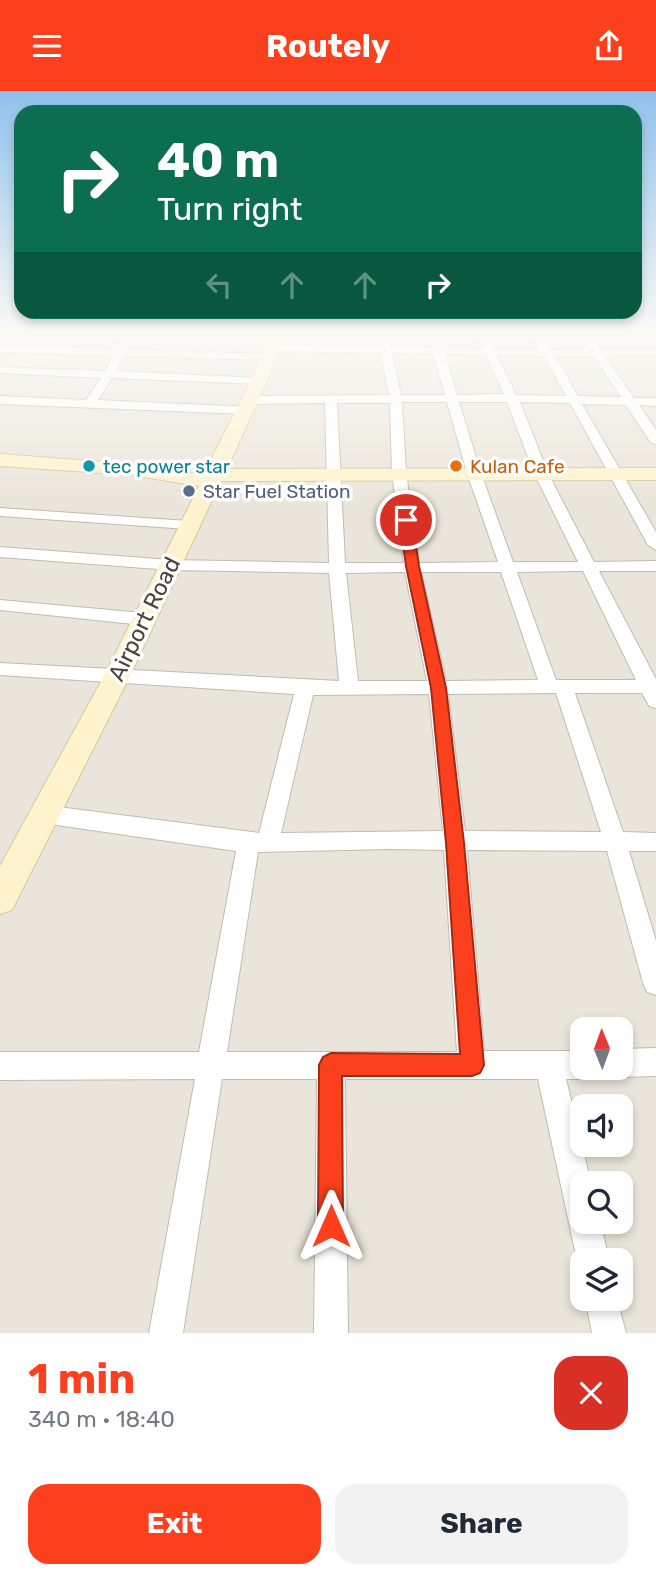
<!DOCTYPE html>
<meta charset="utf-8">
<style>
body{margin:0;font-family:Rubik,sans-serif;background:#f2f2f3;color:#1f2937;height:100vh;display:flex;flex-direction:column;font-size:26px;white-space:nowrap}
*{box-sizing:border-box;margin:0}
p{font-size:23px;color:#747a83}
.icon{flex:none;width:38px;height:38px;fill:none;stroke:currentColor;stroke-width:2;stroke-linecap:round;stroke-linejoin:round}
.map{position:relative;height:1242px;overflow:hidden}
.panel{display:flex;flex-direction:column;background:#fff;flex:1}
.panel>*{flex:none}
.guide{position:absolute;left:14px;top:14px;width:628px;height:214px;border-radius:21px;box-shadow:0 4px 10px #0003;background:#0b6e4f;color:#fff;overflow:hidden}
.needle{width:46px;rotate:359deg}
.tools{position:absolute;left:570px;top:926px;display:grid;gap:14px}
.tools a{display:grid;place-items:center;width:63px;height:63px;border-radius:14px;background:#fff;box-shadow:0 4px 10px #0003;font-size:35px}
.pin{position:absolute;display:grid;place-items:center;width:60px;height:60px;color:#fff;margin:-30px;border:4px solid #fff;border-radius:50%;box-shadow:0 2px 7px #0007}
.me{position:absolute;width:77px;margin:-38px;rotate:0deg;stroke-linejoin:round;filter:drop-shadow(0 0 5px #0008)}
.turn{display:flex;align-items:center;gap:24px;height:147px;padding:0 28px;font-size:32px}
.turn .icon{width:91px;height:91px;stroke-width:2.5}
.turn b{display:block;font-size:49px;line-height:60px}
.lanes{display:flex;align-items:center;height:66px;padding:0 28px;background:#0003;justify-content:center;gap:35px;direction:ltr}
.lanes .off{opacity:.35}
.round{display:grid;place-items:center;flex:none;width:74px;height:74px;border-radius:21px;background:#f2f2f3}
.head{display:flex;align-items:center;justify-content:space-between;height:119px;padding:0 28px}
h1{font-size:42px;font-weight:700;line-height:52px;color:#fc3f1d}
.cta{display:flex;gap:14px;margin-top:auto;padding:14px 28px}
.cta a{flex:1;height:80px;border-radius:21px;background:#fc3f1d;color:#fff;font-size:28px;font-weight:700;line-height:80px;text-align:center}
.cta a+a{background:#f2f2f3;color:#1f2937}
header{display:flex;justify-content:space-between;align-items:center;height:91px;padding:0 28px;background:#fc3f1d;color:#fff;font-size:32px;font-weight:700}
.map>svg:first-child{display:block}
.residential{fill:#eae5da;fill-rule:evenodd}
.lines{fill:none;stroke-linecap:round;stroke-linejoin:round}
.street-casing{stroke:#c2bbae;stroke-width:2}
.secondary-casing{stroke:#d6c79b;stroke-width:2}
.street{fill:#fff;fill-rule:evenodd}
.secondary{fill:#fff3cd;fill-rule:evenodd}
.route{fill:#fc3f1d;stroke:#a42913;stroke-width:2}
.culture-dot{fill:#0f9aa8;stroke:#fff;stroke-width:2.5}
.food-dot{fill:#e8710a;stroke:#fff;stroke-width:2.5}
.service-dot{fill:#5c6f8a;stroke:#fff;stroke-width:2.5}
.labels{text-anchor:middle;stroke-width:7;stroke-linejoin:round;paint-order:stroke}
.far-culture-label{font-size:19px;fill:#0d838f;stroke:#fff;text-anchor:start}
.far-food-label{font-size:19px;fill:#c56008;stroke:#fff;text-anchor:start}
.far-service-label{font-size:19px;fill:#4e5e75;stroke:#fff;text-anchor:start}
.street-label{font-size:23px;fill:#4b4439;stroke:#fff}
</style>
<header><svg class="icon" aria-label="menu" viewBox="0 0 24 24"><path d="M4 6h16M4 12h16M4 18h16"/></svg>Routely<svg class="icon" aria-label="share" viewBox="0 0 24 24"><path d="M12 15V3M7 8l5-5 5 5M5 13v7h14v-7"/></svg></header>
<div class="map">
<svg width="656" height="1242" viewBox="0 0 656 1242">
<rect width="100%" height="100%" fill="#f6f3ec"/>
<!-- residential -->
<path class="residential" d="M0,243H656V1242H0ZM583,938H621V976H583ZM583,1015H621V1054H583ZM583,1092H621V1130H583ZM583,1169H621V1208H583Z"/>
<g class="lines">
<defs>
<path id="street" d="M124,243H134L127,258L269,263L275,266L269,269L124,265L116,280L259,287L265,290L259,293L112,287L98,309L249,316L251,319L245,323L0,313V305L86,309L101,287L0,282V276L105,280L113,265L0,261V255L116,258Z
M377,243H387L390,256L432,257L428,243H438L443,257L483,258L476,243H486L494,258L540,259L532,243H543L551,259L590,258L580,243H591L601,258H656V264L605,265L634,307H656V315L639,314L656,339V353L651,352L626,314L582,313L656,441V459L648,454L570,312L520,311L548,382L594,471L656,470V480H599L656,588V617L649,615L642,602H575L623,741L656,742V760H629L656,850V904L647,901L643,892L607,760L467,759L484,960H583V976H596L593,984L583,988H566L591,1092H583V1130H600L609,1169H583V1181L577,1169L538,988H345L348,1242H314L317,988H222L183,1242H149L195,988L0,989V961H199L236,760L43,732L35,729L32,723L35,717L43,714L259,742L294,603L0,584V572L339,590L329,482L171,479L0,466V456L171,469L329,472L325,312L249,313L243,309L249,305L389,304L381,262L274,260L269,257L274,254L379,256ZM392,262L433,263L445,304H401ZM445,263L486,264L504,303L457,304ZM497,264L544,265L566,305L516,304ZM555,265H594L621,306L578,305ZM402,311H447L467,382L498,471L419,472L406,382ZM459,311H507L534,382L578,471H513L481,382ZM337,312H390L392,382L404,472H345ZM583,480L636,589H556L517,481ZM405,481L427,590H358L346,482ZM421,481H501L538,589L446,590ZM556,602L601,741L465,740L448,603ZM429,603L443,740L281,742L313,604ZM391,758L444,759L457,961H227L258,761Z
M0,417L188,430L195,434L188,438L0,425Z
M0,509L143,522L152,528L143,534L0,519Z
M656,957V985L621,986L611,982L609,976H621V958Z
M585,1208H617L626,1242H592Z"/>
<path id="secondary" d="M269,243H285L267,290L227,378L656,377V389L221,390L130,585L12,819L0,823V775L104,585L199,395L131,384L0,375V363L131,373L203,384L251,290Z"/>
</defs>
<!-- street casing -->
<use href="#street" class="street-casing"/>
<!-- secondary casing -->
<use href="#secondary" class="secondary-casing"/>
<!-- street -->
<use href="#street" class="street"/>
<!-- secondary -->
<use href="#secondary" class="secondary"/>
</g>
<!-- sky -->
<linearGradient id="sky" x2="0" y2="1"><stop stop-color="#8fc1ec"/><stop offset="0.58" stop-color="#fbfaf6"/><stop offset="1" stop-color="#fbfaf6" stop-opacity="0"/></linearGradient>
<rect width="656" height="417" fill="url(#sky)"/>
<!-- route -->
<path class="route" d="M406,425L412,429L419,475L446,597L464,752L484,974L480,982L472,985H342L343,1135L340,1144L331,1148L321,1144L318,1135L319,974L323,966L331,962L460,963L446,752L431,597L406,475L400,429Z"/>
<!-- markers -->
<circle class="culture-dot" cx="89" cy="375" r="7"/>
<circle class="food-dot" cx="456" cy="375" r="7"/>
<circle class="service-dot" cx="189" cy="400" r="7"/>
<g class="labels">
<!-- far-culture labels -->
<g class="far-culture-label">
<text x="103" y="382">tec power star</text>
</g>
<!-- far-food labels -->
<g class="far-food-label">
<text x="470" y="382">Kulan Cafe</text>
</g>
<!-- far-service labels -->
<g class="far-service-label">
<text x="203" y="407">Star Fuel Station</text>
</g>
<!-- street labels -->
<g class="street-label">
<text transform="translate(144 528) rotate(-64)" y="8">Airport Road</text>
</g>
</g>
</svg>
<div class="tools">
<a><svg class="needle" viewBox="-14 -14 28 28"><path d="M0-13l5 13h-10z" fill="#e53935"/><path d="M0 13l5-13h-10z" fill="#747a83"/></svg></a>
<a><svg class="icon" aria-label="sound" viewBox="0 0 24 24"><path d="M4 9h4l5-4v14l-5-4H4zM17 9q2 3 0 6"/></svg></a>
<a><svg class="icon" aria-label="search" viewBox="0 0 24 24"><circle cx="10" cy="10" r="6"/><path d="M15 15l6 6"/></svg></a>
<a><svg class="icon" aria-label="layers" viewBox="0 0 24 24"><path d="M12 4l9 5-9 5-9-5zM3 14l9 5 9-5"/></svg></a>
</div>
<div class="pin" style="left:406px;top:429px;background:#d93025"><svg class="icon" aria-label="arrive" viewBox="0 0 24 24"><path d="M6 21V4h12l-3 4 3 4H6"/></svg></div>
<svg class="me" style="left:331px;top:1135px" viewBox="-20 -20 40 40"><path d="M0-17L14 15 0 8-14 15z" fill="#fc3f1d" stroke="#fff" stroke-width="4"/></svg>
<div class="guide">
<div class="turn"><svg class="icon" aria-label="right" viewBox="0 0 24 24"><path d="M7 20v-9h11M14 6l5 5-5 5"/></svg><div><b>40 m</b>Turn right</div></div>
<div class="lanes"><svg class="icon off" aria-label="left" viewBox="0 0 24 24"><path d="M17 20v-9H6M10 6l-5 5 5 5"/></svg><svg class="icon off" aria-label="ahead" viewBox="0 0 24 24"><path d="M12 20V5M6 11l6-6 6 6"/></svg><svg class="icon off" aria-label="ahead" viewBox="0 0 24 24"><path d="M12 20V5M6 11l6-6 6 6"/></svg><svg class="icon" aria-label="right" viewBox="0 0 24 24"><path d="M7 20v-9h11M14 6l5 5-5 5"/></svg></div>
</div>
</div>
<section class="panel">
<div class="head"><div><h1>1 min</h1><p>340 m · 18:40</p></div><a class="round" style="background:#d93025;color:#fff"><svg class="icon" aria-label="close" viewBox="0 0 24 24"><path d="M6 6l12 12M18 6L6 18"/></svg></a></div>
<div class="cta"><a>Exit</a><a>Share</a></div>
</section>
